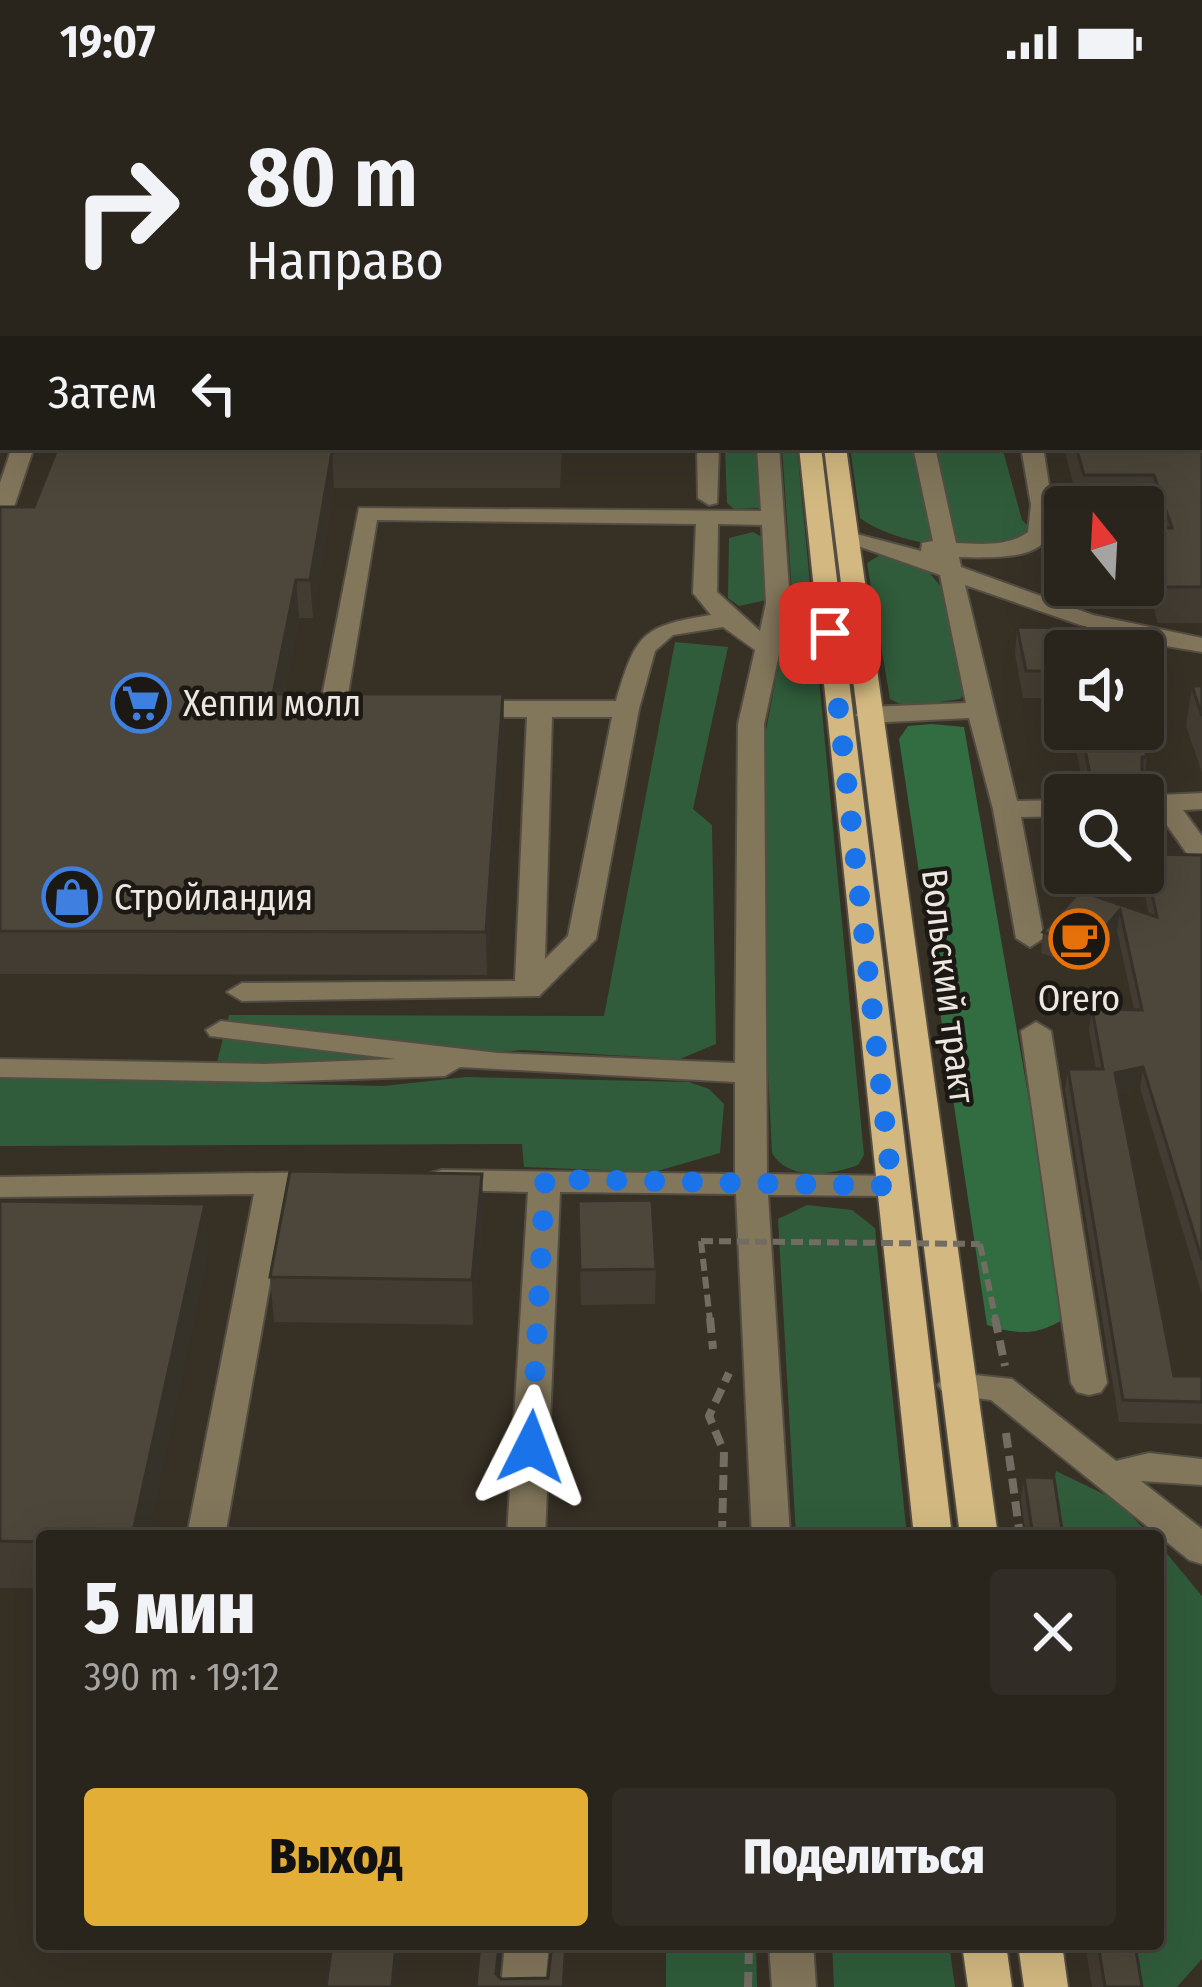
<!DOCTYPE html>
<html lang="ru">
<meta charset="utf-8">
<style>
body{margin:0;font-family:"Fira Sans Condensed",sans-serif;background:#312c25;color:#f1f3f6;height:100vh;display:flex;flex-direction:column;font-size:45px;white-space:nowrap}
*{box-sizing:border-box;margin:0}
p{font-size:39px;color:#a5a4a3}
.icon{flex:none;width:66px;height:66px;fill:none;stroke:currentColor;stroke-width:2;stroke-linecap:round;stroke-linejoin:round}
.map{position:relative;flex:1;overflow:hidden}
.details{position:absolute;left:36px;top:1446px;width:1128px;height:420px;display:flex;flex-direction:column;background:#29241c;border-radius:12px;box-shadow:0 12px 48px #0002,0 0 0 3px #45413b}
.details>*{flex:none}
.hud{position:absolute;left:0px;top:0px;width:1203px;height:366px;box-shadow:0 12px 48px #0002,0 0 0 3px #45413b;background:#29241c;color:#f1f3f6;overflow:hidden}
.needle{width:78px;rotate:342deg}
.buttons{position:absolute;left:1044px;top:402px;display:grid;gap:24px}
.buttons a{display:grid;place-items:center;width:120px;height:120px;border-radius:12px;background:#29241c;box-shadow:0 12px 48px #0002,0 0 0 3px #45413b;font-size:60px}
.pin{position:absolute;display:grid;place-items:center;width:102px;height:102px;color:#fff;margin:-51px;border-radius:24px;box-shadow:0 6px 18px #0006}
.me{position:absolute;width:132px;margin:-66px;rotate:3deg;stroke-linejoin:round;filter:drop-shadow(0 0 9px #0008)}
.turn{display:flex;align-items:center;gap:42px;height:252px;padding:0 48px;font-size:54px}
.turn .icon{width:156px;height:156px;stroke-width:2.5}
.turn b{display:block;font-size:84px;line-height:102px}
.then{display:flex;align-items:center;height:114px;padding:0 48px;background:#0003;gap:24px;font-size:45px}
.round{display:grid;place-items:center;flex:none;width:126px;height:126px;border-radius:12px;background:#312c25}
.headline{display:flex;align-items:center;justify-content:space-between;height:204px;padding:0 48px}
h1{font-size:72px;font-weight:800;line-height:90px}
.cta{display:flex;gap:24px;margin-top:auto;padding:24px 48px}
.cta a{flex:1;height:138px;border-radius:12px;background:#e3ae35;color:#111;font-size:48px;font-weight:800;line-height:138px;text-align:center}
.cta a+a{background:#312c25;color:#f1f3f6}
.status{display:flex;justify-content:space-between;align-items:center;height:84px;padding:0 60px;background:#29241c;direction:ltr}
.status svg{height:33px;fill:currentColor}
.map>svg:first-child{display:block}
.green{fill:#305c3b}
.forest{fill:#316d41}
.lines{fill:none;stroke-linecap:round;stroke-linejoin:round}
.minor-casing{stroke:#544d43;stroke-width:4}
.major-casing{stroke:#544d43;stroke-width:4}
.path-far1{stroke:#726c62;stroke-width:6;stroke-dasharray:12 6;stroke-linecap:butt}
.path{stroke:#726c62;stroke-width:8;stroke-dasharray:15 8;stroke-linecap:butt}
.minor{fill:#82765b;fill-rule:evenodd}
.major{fill:#d3b981;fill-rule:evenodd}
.path-bridge{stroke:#726c62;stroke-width:6;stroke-dasharray:12 6;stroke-linecap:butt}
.wall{fill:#423c32}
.shaded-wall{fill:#363129}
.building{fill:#4d463a;stroke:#363129;stroke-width:3}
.route{stroke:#1a73e8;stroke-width:21;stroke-dasharray:0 37.8}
.labels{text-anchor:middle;stroke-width:9;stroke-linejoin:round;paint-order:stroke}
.poi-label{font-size:36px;fill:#ece8e1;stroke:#1c1914;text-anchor:start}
.street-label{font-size:36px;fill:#ece8e1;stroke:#1c1914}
</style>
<div class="status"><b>19:07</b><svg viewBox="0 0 49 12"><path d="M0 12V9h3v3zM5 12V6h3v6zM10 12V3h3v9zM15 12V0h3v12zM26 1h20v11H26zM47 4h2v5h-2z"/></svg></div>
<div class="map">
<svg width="1202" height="1903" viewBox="0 0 1202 1903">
<rect width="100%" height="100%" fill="#373025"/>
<!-- green -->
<path class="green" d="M800,0H1202V90L1200,3Z
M725,363H759L760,424L734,425L727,419Z
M782,363H797L864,1071L858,1081C831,1091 788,1097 772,1069L756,749L763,662L792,510Z
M850,363H1002L1022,436L1032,446C1025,450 1015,458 1007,460C968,471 891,458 860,434Z
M753,448L764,454L766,516L739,522L728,514L729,454Z
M883,469L925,484L944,506L965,609L960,615L906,623L890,615L867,479Z
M675,558L728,563L693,725L712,741L716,960L680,975L523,966L390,979L216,982L229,931L604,932Z
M0,993L384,1002L466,993L689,998L709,1005L724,1020L720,1069L654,1088L524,1083L522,1060L0,1062Z
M807,1121L852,1126L875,1144L907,1452H796L778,1135Z
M1056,1387L1116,1416L1151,1452H1056L1050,1418Z
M1158,1459L1202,1512V1875L1177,1903H1129L1122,1860H1158Z
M666,1860H756L757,1903H666Z
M832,1860H949L955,1903H834Z"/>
<!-- forest -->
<path class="forest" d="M932,640L964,643L1060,1194L1065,1234C1038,1252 1017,1251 987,1241L899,655L908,642Z"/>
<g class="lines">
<defs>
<path id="minor" d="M609,0H625V3H609Z
M658,0H673L675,3H658Z
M742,0H758L759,3H743Z
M922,0H938L939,3H923Z
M1200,42H1202V52H1200Z
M1200,89H1202V99H1200Z
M12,363H34L11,432L0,439V399Z
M697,363H719L717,419L709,421L698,414Z
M757,363H779L790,519L764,640L767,1090L892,1092L903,1095L908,1102L903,1109L892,1112L768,1111L790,1452H752L736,1110L560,1108L545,1452H507L528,1108L442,1106L431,1103L426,1096L431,1089L442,1086L735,1090V998L460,983L445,992L264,998L0,993V975L264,980L396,975L210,952L206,946L221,937L498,969L735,979L738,640L755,566L723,543L673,551L655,567L639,625L596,855L539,912L242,917L227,908L242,899L515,897L527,633H462L449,625L462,617H616C636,550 641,542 711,531L693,509L696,440L377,436L347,616L369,619L373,624L360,632L324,628L320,623L359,424L761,427ZM718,440L762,441L766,519L760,547L717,508ZM552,633H612L568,852L545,875Z
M913,363H935L956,459C980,460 1008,463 1028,448L1031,421L1021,363H1043C1057,453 1068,477 959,473L961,483L1093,531L1202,554V568L1118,554L965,501L1017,717L1065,716V732L1021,733L1044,854L1030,863L1016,854L993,725L969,634L868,639L855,631L868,623L966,619L940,491L838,455L849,448L921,467L922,459L933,457Z
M1202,709V725L1183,726L1202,752V779L1192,777L1157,727L1143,728V712Z
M1036,938L1051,947L1107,1299L1101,1308L1089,1311L1077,1308L1071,1299L1021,947Z
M328,1088L339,1091L344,1098L339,1105L286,1109L225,1452H187L254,1110L0,1113V1093Z
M956,1289L1012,1295L1116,1377L1149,1369L1202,1375V1401L1141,1397L1202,1445V1480L1189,1476L991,1316L944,1310L938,1301L944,1292Z
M505,1860H549L545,1903H501Z
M769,1860H813L816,1903H772Z"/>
<path id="major" d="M783,0H799V3H783Z
M799,363H821L952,1452H914Z
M824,363H846L998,1452H960Z
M962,1860H1006L1012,1903H968Z
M1018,1860H1062L1068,1903H1024Z"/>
</defs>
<!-- minor casing -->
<use href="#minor" class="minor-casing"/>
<!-- major casing -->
<use href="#major" class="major-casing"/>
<!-- path-far1 -->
<path class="path-far1" d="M701,1157L710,1237
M980,1160L996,1237"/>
<!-- path -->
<path class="path" d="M710,1234L713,1265
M995,1234L1005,1282
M1006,1349L1020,1452
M722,1452L724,1368L709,1332L729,1289
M748,1903L749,1860"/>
<!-- minor -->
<use href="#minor" class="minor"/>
<!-- major -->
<use href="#major" class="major"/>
<!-- path-bridge -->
<path class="path-bridge" d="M701,1157L980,1160"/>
</g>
<!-- wall -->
<path class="wall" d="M76,0H595V3H74Z
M1202,322V539H1158L1143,489L1145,444H1156L1149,425H1143V423H1079L1064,363H1200Z
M58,363H562L560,404H334L313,534H299L284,610H503L504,650L487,891L0,890V423H34Z
M1017,543L1065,567V614H1023L1015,570Z
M1192,602H1202V689L1186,642Z
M1072,645H1140L1147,673L1144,700L1159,748L1155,770L1202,771V1211L1140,1004L1119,1009L1174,1292H1202V1340L1119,1338L1065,1006L1068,985H1096L1089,946L1092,925H1134L1117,847L1085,884L1041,869L1043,848L1080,807L1149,830L1140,790L1143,789V711H1085Z
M482,1090L483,1135L473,1241L274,1238L270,1193Z
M0,1117L210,1165L42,1452V1504H0Z
M578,1117L656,1185L655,1220L581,1221Z
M1024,1393L1063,1452H1026L1021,1417Z
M1085,1860H1135L1142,1903H1092Z"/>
<!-- shaded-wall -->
<path class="shaded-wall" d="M332,368L334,404L313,534L310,496Z
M296,496L299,534L276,649L273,610Z
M503,610L504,650L487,891L486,848Z
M1120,826L1117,847L1085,884L1088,863Z
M1143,983L1140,1004L1112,1010L1115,989Z
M482,1090L483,1135L473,1241L472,1196Z
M205,1120L210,1165L149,1452H132Z
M396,1860H401L396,1903H392Z"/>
<!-- building -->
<path class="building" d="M76,0H592L458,1V3H74Z
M1200,322H1202V503H1163L1145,444H1172L1154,391H1084L1076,363H1200Z
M58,363H560V368H332L310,496H296L273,610H503L486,848L0,847V423H34Z
M1017,543L1085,544L1091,567H1065V587H1026Z
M1192,602H1202V632Z
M1081,645H1140L1147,673H1142V700L1149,704L1159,748L1143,747V711H1094Z
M1143,770L1202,771V1176L1143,983L1115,989L1174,1292H1202V1318L1123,1316L1068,985H1103L1092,925L1142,926L1120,826L1088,863L1043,848L1080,807L1157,833Z
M290,1087L482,1090L472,1196L270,1193Z
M652,1116L656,1185L580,1186L578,1117Z
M0,1117L205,1120L132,1452H42V1458L0,1457Z
M1024,1393L1054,1394L1063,1452H1033Z
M332,1860H396L392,1903H326Z
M480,1860H499L496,1890L501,1895L548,1894L552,1860H566L563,1903H476Z
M1098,1860H1135L1142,1903H1105Z"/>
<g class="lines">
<!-- route -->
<path class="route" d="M531,1363L545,1095L892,1102L830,549"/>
</g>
<!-- icons -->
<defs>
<symbol id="supermarket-ring" viewBox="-11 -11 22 22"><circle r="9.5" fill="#1c1914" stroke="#3f7fe0" stroke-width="1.5"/><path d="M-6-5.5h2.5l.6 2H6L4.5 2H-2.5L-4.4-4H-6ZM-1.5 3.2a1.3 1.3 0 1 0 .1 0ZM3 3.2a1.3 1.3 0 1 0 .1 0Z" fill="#3f7fe0"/></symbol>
<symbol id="shop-ring" viewBox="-11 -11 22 22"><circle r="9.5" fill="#1c1914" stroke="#3f7fe0" stroke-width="1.5"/><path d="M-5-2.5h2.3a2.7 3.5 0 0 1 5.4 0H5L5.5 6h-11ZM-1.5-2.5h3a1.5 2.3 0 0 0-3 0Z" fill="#3f7fe0"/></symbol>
<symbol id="cafe-ring" viewBox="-11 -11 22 22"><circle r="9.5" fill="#1c1914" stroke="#e8710a" stroke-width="1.5"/><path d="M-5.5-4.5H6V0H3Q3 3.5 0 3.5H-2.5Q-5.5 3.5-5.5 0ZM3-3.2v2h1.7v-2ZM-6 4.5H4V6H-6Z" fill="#e8710a"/></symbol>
</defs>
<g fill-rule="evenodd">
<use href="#supermarket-ring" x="108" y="586" width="66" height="66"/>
<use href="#shop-ring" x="39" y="780" width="66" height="66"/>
<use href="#cafe-ring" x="1046" y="822" width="66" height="66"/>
</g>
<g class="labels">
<!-- poi labels -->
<g class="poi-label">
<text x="183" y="632">Хеппи молл</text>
<text x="114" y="826">Стройландия</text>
<text x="1079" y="927" text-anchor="middle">Orero</text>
</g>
<!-- street labels -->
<g class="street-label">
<text transform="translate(949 902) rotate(83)" y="13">Вольский тракт</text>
</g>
</g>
</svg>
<div class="buttons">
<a><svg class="needle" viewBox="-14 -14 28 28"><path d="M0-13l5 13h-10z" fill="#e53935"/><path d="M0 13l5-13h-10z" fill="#a5a4a3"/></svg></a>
<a><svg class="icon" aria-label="sound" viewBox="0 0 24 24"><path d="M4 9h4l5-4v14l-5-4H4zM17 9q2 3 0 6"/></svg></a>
<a><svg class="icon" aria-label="search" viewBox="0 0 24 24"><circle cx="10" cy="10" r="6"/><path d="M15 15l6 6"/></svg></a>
</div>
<div class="pin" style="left:830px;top:549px;background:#d93025"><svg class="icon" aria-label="arrive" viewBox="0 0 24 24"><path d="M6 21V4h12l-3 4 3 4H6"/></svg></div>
<svg class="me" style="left:531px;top:1363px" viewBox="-20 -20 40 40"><path d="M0-17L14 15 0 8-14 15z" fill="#1a73e8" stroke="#fff" stroke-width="4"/></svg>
<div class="hud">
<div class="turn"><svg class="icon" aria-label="right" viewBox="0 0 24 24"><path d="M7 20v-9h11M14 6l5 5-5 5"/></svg><div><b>80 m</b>Направо</div></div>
<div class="then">Затем<svg class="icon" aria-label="left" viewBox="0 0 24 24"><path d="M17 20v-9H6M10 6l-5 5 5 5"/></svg></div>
</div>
<section class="details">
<div class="headline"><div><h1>5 мин</h1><p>390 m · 19:12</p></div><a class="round"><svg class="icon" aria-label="close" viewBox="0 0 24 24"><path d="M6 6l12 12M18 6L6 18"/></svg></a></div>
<div class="cta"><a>Выход</a><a>Поделиться</a></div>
</section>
</div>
